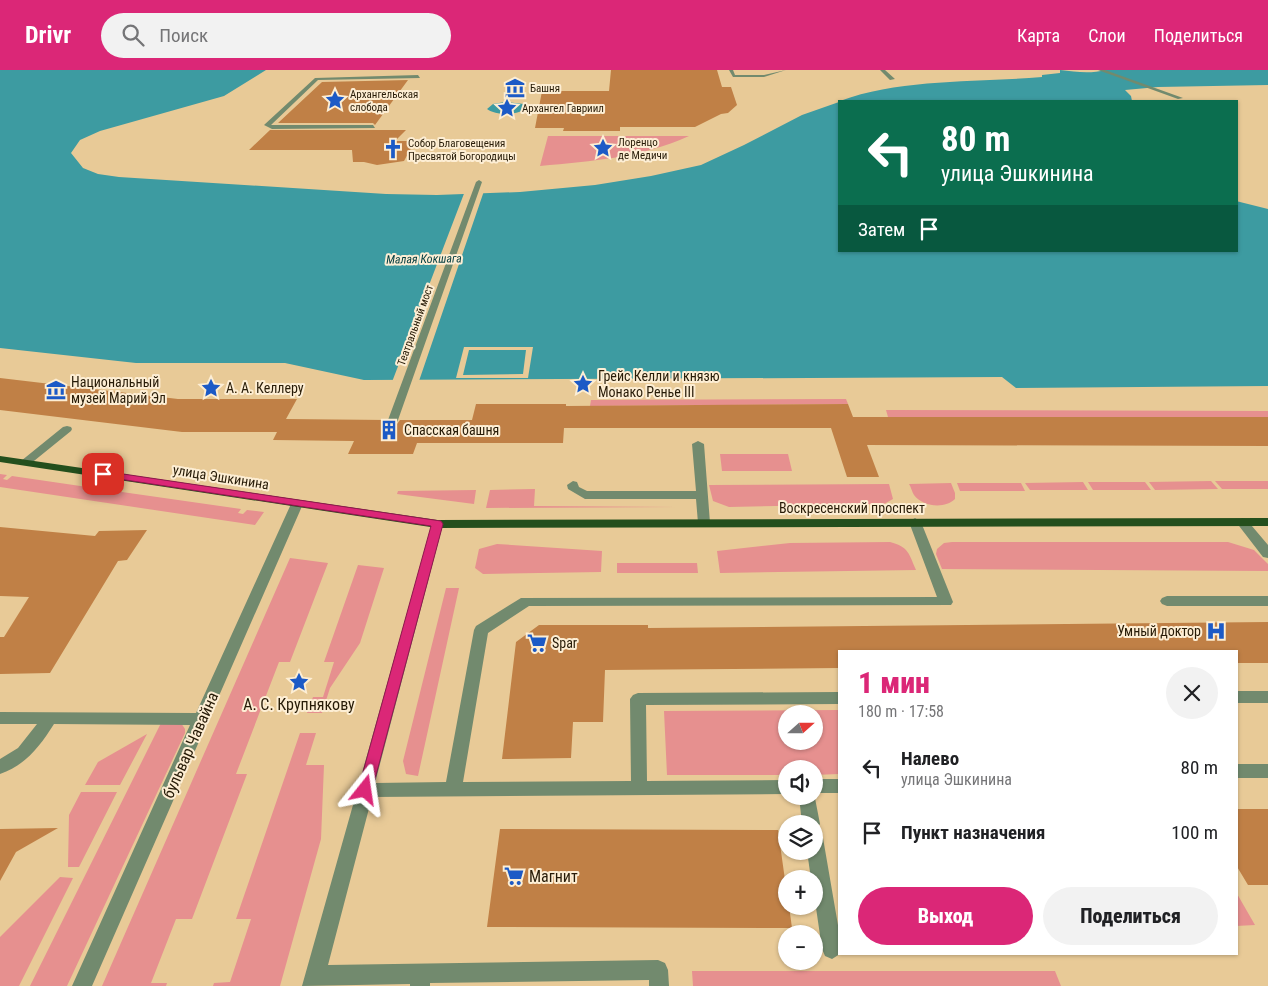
<!DOCTYPE html>
<html lang="ru">
<meta charset="utf-8">
<style>
body{margin:0;font-family:"Roboto Condensed",sans-serif;background:#f2f2f2;color:#202124;height:100vh;display:flex;flex-direction:column;font-size:19px;white-space:nowrap}
*{box-sizing:border-box;margin:0}
p{font-size:16px;color:#757577}
.icon{flex:none;width:28px;height:28px;fill:none;stroke:currentColor;stroke-width:2;stroke-linecap:round;stroke-linejoin:round}
.map{position:relative;flex:1;overflow:hidden}
.details{position:absolute;left:838px;top:580px;width:400px;height:305px;display:flex;flex-direction:column;background:#fff;border-radius:0px;box-shadow:0 1px 4px #0004}
.details>*{flex:none}
.top-card{position:absolute;left:838px;top:30px;width:400px;height:152px;border-radius:0px;box-shadow:0 1px 4px #0004;background:#0b6e4f;color:#fff;overflow:hidden}
.needle{width:32px;rotate:69deg}
.controls{position:absolute;left:778px;top:635px;display:grid;gap:10px}
.controls a{display:grid;place-items:center;width:45px;height:45px;border-radius:50%;background:#fff;box-shadow:0 1px 4px #0004;font-size:25px}
.pin{position:absolute;display:grid;place-items:center;width:42px;height:42px;color:#fff;margin:-21px;border-radius:10px;box-shadow:0 2px 8px #0006}
.me{position:absolute;width:55px;margin:-28px;rotate:15deg;stroke-linejoin:round;filter:drop-shadow(0 0 4px #0008)}
.turn{display:flex;align-items:center;gap:18px;height:105px;padding:0 20px;font-size:22px}
.turn .icon{width:65px;height:65px;stroke-width:2.5}
.turn b{display:block;font-size:35px;line-height:42px}
.then{display:flex;align-items:center;height:48px;padding:0 20px;background:#0003;gap:10px;font-size:19px}
.round{display:grid;place-items:center;flex:none;width:52px;height:52px;border-radius:26px;background:#f2f2f2}
.headline{display:flex;align-items:center;justify-content:space-between;height:85px;padding:0 20px}
h1{font-size:30px;font-weight:800;line-height:38px;color:#db2777}
.button{display:flex;gap:10px;margin-top:auto;padding:10px 20px}
.button a{flex:1;height:58px;border-radius:30px;background:#db2777;color:#fff;font-size:20px;font-weight:800;line-height:58px;text-align:center}
.button a+a{background:#f2f2f2;color:#202124}
ul{padding:0;list-style:none}
li{display:flex;align-items:center;gap:15px;height:65px;padding:0 20px}
li div{flex:1}
li b{display:block;font-size:19px}
li em{font-style:normal}
header{display:flex;align-items:center;gap:30px;box-sizing:border-box;height:70px;padding:0 25px;background:#db2777;color:#fff}
header strong{font-size:24px}
nav{display:flex;gap:28px;margin-inline-start:auto;font-size:18px}
.search{width:350px;height:45px;background:#f2f2f2;display:flex;align-items:center;gap:12px;box-sizing:border-box;padding:0 18px;border-radius:28px;color:#757577;font-size:19px}
.map>svg:first-child{display:block}
.green{fill:#e6908f;fill-rule:evenodd}
.water{fill:#3d9ba1}
.pier{fill:#e8ca97;fill-rule:evenodd}
.building{fill:#c08046}
.lines{fill:none;stroke-linecap:round;stroke-linejoin:round}
.minor{fill:#728a6e;fill-rule:evenodd}
.major{fill:#244f1d;fill-rule:evenodd}
.route{fill:#db2777;stroke:#8e194d}
.labels{text-anchor:middle;stroke-width:4;stroke-linejoin:round;paint-order:stroke}
.far-poi-label{font-size:11px;fill:#271b07;stroke:#fdeed4;text-anchor:start}
.far-street-label{font-size:11px;fill:#271b07;stroke:#fdeed4}
.far-water-label{font-size:12px;font-style:italic;fill:#003b3e;stroke:#fdeed4}
.poi-label{font-size:14px;fill:#271b07;stroke:#fdeed4;text-anchor:start}
.street-label{font-size:14px;fill:#271b07;stroke:#fdeed4}
.near-poi-label{font-size:16px;fill:#271b07;stroke:#fdeed4}
.near-street-label{font-size:16px;fill:#271b07;stroke:#fdeed4}
</style>
<header>
<strong>Drivr</strong>
<div class="search"><svg class="icon" aria-label="search" viewBox="0 0 24 24"><circle cx="10" cy="10" r="6"/><path d="M15 15l6 6"/></svg>Поиск</div>
<nav><a>Карта</a><a>Слои</a><a>Поделиться</a></nav>
</header>
<div class="map">
<svg width="1268" height="916" viewBox="0 0 1268 916">
<rect width="100%" height="100%" fill="#e8ca97"/>
<!-- green -->
<path class="green" d="M548,66H689C640,88 593,91 540,96Z
M846,329L848,334L590,336L591,330Z
M886,340L1268,341V347H888Z
M720,384H788L792,401H722Z
M0,404L7,405L3,409L7,410L12,406L94,418L90,422L97,423L101,419L241,439L238,443L243,444L247,440L264,442L255,455L0,417Z
M1211,411L1218,419L1155,420L1149,412Z
M1215,411H1268V419H1222Z
M1083,412L1088,420H1030L1025,413Z
M1088,412H1145L1151,420H1093Z
M951,413L955,423V429C945,439 923,437 914,425C912,422 911,417 909,414Z
M957,413H1021L1025,421H960Z
M889,414L893,429L884,434L729,437L713,431L709,415Z
M535,419L534,436L676,437L486,438L490,420Z
M476,420L474,434L397,424L398,421Z
M890,472C909,477 909,484 916,500L720,503L717,481L790,473Z
M952,472H1228L1254,480L1268,494V501L942,499L936,484L937,479L944,473Z
M497,474L602,481L601,502L483,504L475,498L479,479Z
M290,488L328,493L290,592H279L236,704H247L192,849H176L151,913H167L166,916H102Z
M617,493H697L698,503H617Z
M358,495L384,498L360,573L330,618L322,643H307L313,627H323L334,592H324Z
M446,518H459L418,706L406,704L403,691Z
M839,640V704L814,705V699H786V705H667L664,641ZM786,644H814V671H786Z
M162,651L181,653L185,659V663L67,916H30Z
M300,663H316L306,695H324L321,769L280,916H213L214,913L230,912L251,849H236Z
M147,664L120,715H85L98,692Z
M81,722H117L79,797H68L69,745Z
M60,807L73,808L19,916H0V867Z
M1236,822L1255,855L1236,856Z
M692,901H1055L1061,916H693Z"/>
<!-- water -->
<path class="water" d="M0,0H266L224,26L100,61L80,70L71,83L83,98L98,104L119,107L386,124L437,125L520,122L595,115L651,106L701,95L744,75L802,45L839,32V181H1236V131L1268,139V316L1016,318L1002,307L364,310L285,293H136L0,278Z
M1060,0C1076,2 1090,4 1106,0H1268V15L1158,17L1125,20L1131,26L1132,31H840C902,8 976,13 1042,7V5L1060,3Z
M505,32L524,34L528,37C518,46 497,46 487,39L493,34Z"/>
<!-- pier -->
<path class="pier" d="M465,121H484L419,311L392,312Z
M464,277H533L528,308H456ZM469,280H526L523,304L463,305Z"/>
<!-- building -->
<path class="building" d="M611,0H717L722,17H731L737,35L728,43L721,44L695,57H620V61H563L564,58H535L542,21H609Z
M408,10L375,55L373,53H278L322,12Z
M270,60H406L395,71H415L404,91L377,95L364,92H353L352,80H249Z
M0,308L178,329H297L286,349L386,350L389,354H397L400,350H472L476,334H566V336L848,334L853,347H1268V376L867,375L879,407H847L831,358H564L563,373H417L413,384H348L354,371L273,370L277,362H182L0,340Z
M0,457L95,466L99,461L147,460L127,490L118,491L50,603L0,604V567H4L29,527L0,526Z
M1268,552V593H1236V581H839V598L605,600L603,652H573L571,688L502,689L516,572L539,555H648V558Z
M1236,739H1268V815H1248L1236,795Z
M58,758L16,782L0,811V759Z
M500,759L778,760L786,817V836H789L792,858L487,857Z"/>
<g class="lines">
<!-- minor -->
<path class="minor" d="M729,0H733L735,5H764L786,0L764,7H733Z
M880,0H885L895,9L890,10Z
M1098,0H1105L1183,28L1178,29Z
M418,5L420,8L318,10L271,55H373L375,58L272,59L264,55L315,8Z
M479,110L482,112L398,350L397,352H389L388,350L476,112Z
M67,356L71,357L72,359L71,361L29,395H21L19,393L21,391L63,357Z
M698,371L704,374L710,453L708,456L704,457L698,453L696,429H585L568,419L567,415L573,411L577,412L579,417L587,421H696L692,374Z
M297,430L303,434L92,916H72L190,655L54,654C40,676 26,695 0,704V689L18,678L37,654H0V642L196,643L291,434Z
M915,448L921,452L953,532L951,535L529,536L488,563L463,712L631,711L630,629L633,625L638,623L839,622V634L646,635L647,711L786,710V724L372,727L328,895L658,890L665,893L668,900L669,916H649V910L430,913V916H410V914L302,916L433,451H441L443,454L375,713L446,712L474,560L476,556L521,528L937,527L909,452Z
M1242,448L1246,449L1268,475V488L1263,487L1236,452Z
M1167,526H1268V536H1167L1162,534L1160,531L1162,528Z
M1236,621H1268V633H1236Z
M1236,694H1268V708H1236Z
M814,709H839V723H814L820,754L815,760L820,762L823,768L839,861L840,884L832,889L825,886L822,879L814,824V809H811L807,781H814V754H802L799,726H814Z"/>
<!-- major -->
<path class="major" d="M0,386L437,450L1268,448V456L437,458L0,392Z"/>
</g>
<!-- route -->
<path class="route" d="M103,401L441,451L443,454L371,724L365,726L360,724L358,720L431,456L99,406L98,404L99,402Z"/>
<!-- icons -->
<defs>
<symbol id="museum-bare" viewBox="-9 -9 18 18"><path d="M0-6L6-3V-2H-6V-3ZM-5-1h2V3h-2ZM-1-1h2V3h-2ZM3-1h2V3H3ZM-6 4H6V6H-6Z" fill="#1c5ac6" stroke="#fdeed4" stroke-width="2.5" paint-order="stroke"/></symbol>
<symbol id="sight-bare" viewBox="-9 -9 18 18"><path d="M0-6L1.8-2.2L6-1.7L2.9 1.2L3.7 5.4L0 3.3L-3.7 5.4L-2.9 1.2L-6-1.7L-1.8-2.2Z" fill="#1c5ac6" stroke="#fdeed4" stroke-width="2.5" paint-order="stroke"/></symbol>
<symbol id="church-bare" viewBox="-9 -9 18 18"><path d="M-1.2-6h2.4v3.5h3.3v2.4h-3.3V6h-2.4V-.1h-3.3v-2.4h3.3Z" fill="#1c5ac6" stroke="#fdeed4" stroke-width="2.5" paint-order="stroke"/></symbol>
<symbol id="building-bare" viewBox="-9 -9 18 18"><path d="M-4-6H4V6H1V3H-1V6H-4ZM-2.5-4.3h1.7v1.8h-1.7ZM.8-4.3h1.7v1.8H.8ZM-2.5-1h1.7V.8h-1.7ZM.8-1h1.7V.8H.8Z" fill="#1c5ac6" stroke="#fdeed4" stroke-width="2.5" paint-order="stroke"/></symbol>
<symbol id="hospital-bare" viewBox="-9 -9 18 18"><path d="M-5-5h3v3.5h4V-5h3V5h-3V1.5h-4V5h-3Z" fill="#1c5ac6" stroke="#fdeed4" stroke-width="2.5" paint-order="stroke"/></symbol>
<symbol id="supermarket-bare" viewBox="-9 -9 18 18"><path d="M-6-5.5h2.5l.6 2H6L4.5 2H-2.5L-4.4-4H-6ZM-1.5 3.2a1.3 1.3 0 1 0 .1 0ZM3 3.2a1.3 1.3 0 1 0 .1 0Z" fill="#1c5ac6" stroke="#fdeed4" stroke-width="2.5" paint-order="stroke"/></symbol>
</defs>
<g fill-rule="evenodd">
<use href="#museum-bare" x="501" y="4" width="28" height="28"/>
<use href="#sight-bare" x="321" y="16" width="28" height="28"/>
<use href="#sight-bare" x="493" y="24" width="28" height="28"/>
<use href="#sight-bare" x="589" y="64" width="28" height="28"/>
<use href="#church-bare" x="379" y="65" width="28" height="28"/>
<use href="#sight-bare" x="569" y="300" width="28" height="28"/>
<use href="#sight-bare" x="197" y="304" width="28" height="28"/>
<use href="#museum-bare" x="42" y="306" width="28" height="28"/>
<use href="#building-bare" x="375" y="346" width="28" height="28"/>
<use href="#hospital-bare" x="1202" y="547" width="28" height="28"/>
<use href="#supermarket-bare" x="523" y="559" width="28" height="28"/>
<use href="#sight-bare" x="285" y="598" width="28" height="28"/>
<use href="#supermarket-bare" x="500" y="792" width="28" height="28"/>
</g>
<g class="labels">
<!-- far-poi labels -->
<g class="far-poi-label">
<text x="530" y="22">Башня</text>
<text x="350" y="28">Архангельская<tspan x="350" dy="13">слобода</tspan></text>
<text x="522" y="42">Архангел Гавриил</text>
<text x="618" y="76">Лоренцо<tspan x="618" dy="13">де Медичи</tspan></text>
<text x="408" y="77">Собор Благовещения<tspan x="408" dy="13">Пресвятой Богородицы</tspan></text>
</g>
<!-- far-street labels -->
<g class="far-street-label">
<text transform="translate(415 255) rotate(-70)" y="4">Театральный мост</text>
</g>
<!-- far-water labels -->
<g class="far-water-label">
<text transform="translate(424 189) rotate(-1)" y="4">Малая Кокшага</text>
</g>
<!-- poi labels -->
<g class="poi-label">
<text x="598" y="311">Грейс Келли и князю<tspan x="598" dy="16">Монако Ренье III</tspan></text>
<text x="71" y="317">Национальный<tspan x="71" dy="16">музей Марий Эл</tspan></text>
<text x="226" y="323">А. А. Келлеру</text>
<text x="404" y="365">Спасская башня</text>
<text x="1201" y="566" text-anchor="end">Умный доктор</text>
<text x="552" y="578">Spar</text>
</g>
<!-- street labels -->
<g class="street-label">
<text transform="translate(221 407) rotate(9)" y="5">улица Эшкинина</text>
<text x="852" y="443">Воскресенский проспект</text>
</g>
<!-- near-poi labels -->
<g class="near-poi-label">
<text x="299" y="640">А. С. Крупнякову</text>
<text x="529" y="812" text-anchor="start">Магнит</text>
</g>
<!-- near-street labels -->
<g class="near-street-label">
<text transform="translate(190 675) rotate(-66)" y="6">бульвар Чавайна</text>
</g>
</g>
</svg>
<div class="controls">
<a><svg class="needle" viewBox="-14 -14 28 28"><path d="M0-13l5 13h-10z" fill="#e53935"/><path d="M0 13l5-13h-10z" fill="#757577"/></svg></a>
<a><svg class="icon" aria-label="sound" viewBox="0 0 24 24"><path d="M4 9h4l5-4v14l-5-4H4zM17 9q2 3 0 6"/></svg></a>
<a><svg class="icon" aria-label="layers" viewBox="0 0 24 24"><path d="M12 4l9 5-9 5-9-5zM3 14l9 5 9-5"/></svg></a>
<a>+</a>
<a>−</a>
</div>
<div class="pin" style="left:103px;top:404px;background:#d93025"><svg class="icon" aria-label="arrive" viewBox="0 0 24 24"><path d="M6 21V4h12l-3 4 3 4H6"/></svg></div>
<svg class="me" style="left:365px;top:720px" viewBox="-20 -20 40 40"><path d="M0-17L14 15 0 8-14 15z" fill="#db2777" stroke="#fff" stroke-width="4"/></svg>
<div class="top-card">
<div class="turn"><svg class="icon" aria-label="left" viewBox="0 0 24 24"><path d="M17 20v-9H6M10 6l-5 5 5 5"/></svg><div><b>80 m</b>улица Эшкинина</div></div>
<div class="then">Затем<svg class="icon" aria-label="arrive" viewBox="0 0 24 24"><path d="M6 21V4h12l-3 4 3 4H6"/></svg></div>
</div>
<section class="details">
<div class="headline"><div><h1>1 мин</h1><p>180 m · 17:58</p></div><a class="round"><svg class="icon" aria-label="close" viewBox="0 0 24 24"><path d="M6 6l12 12M18 6L6 18"/></svg></a></div>
<ul>
<li><svg class="icon" aria-label="left" viewBox="0 0 24 24"><path d="M17 20v-9H6M10 6l-5 5 5 5"/></svg><div><b>Налево</b><p>улица Эшкинина</p></div><em>80 m</em></li>
<li><svg class="icon" aria-label="arrive" viewBox="0 0 24 24"><path d="M6 21V4h12l-3 4 3 4H6"/></svg><div><b>Пункт назначения</b></div><em>100 m</em></li>
</ul>
<div class="button"><a>Выход</a><a>Поделиться</a></div>
</section>
</div>
